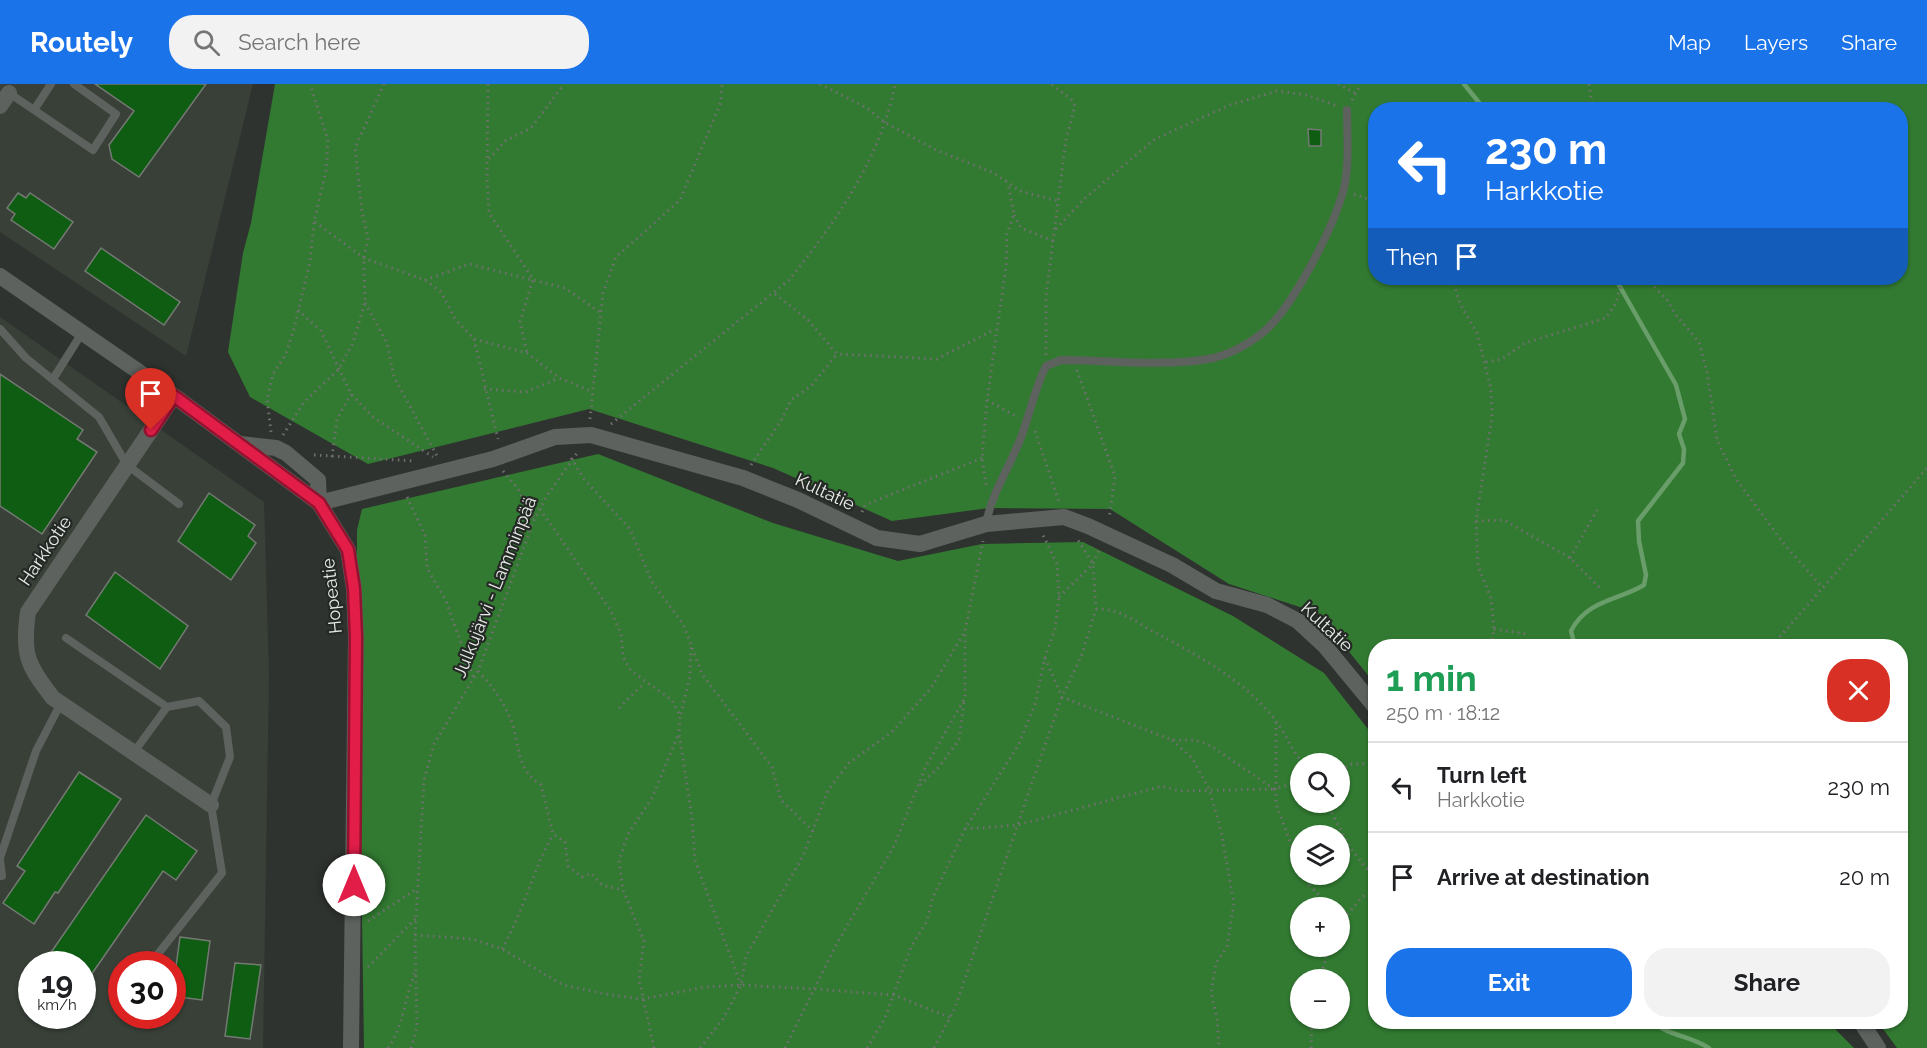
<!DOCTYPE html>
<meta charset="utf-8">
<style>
body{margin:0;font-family:Raleway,sans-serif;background:#f2f2f2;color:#202124;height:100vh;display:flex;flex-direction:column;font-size:22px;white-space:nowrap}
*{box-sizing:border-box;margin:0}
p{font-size:20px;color:#757577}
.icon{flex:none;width:33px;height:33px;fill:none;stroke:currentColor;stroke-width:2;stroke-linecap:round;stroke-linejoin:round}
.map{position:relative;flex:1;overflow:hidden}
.side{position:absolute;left:1368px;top:555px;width:540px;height:390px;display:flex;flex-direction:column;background:#fff;border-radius:24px;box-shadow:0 2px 4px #0004}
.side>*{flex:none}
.banner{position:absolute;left:1368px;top:18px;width:540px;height:183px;border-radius:24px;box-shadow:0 2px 4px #0004;background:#1a73e8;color:#fff;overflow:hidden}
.buttons{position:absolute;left:1290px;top:669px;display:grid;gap:12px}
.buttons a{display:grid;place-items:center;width:60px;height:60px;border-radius:50%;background:#fff;box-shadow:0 2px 4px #0004;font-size:30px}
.speed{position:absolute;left:18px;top:867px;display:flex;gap:12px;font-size:30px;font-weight:700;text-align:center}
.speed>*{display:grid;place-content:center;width:78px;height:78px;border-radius:50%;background:#fff;box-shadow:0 2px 4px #0004;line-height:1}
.speed small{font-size:15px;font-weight:400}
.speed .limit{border:9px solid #d22;background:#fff;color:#111}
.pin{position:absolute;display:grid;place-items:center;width:51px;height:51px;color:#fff;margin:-62px -26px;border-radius:50% 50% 50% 0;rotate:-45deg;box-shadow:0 0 6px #0007}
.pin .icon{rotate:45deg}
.me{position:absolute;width:66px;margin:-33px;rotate:0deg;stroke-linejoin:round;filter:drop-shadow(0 0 4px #0008)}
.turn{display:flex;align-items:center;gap:21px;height:126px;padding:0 18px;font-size:27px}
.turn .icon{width:78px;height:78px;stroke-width:2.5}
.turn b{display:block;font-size:42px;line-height:51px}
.then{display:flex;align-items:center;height:57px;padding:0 18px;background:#0003;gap:12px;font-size:22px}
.round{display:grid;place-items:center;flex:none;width:63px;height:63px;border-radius:24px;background:#f2f2f2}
.summary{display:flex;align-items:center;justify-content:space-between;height:102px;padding:0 18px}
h1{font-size:36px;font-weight:700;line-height:45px;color:#1e9e55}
.action{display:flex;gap:12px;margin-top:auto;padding:12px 18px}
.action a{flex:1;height:69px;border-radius:24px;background:#1a73e8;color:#fff;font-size:24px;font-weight:700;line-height:69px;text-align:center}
.action a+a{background:#f2f2f2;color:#202124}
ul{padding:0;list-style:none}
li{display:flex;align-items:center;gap:18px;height:90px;padding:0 18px;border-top:2px solid #e0e0e0}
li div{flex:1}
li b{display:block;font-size:22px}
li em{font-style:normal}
header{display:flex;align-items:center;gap:36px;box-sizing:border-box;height:84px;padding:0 30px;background:#1a73e8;color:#fff}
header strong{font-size:28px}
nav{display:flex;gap:33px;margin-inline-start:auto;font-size:21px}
.search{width:420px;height:54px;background:#f2f2f2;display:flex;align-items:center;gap:15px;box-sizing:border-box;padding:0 21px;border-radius:24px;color:#757577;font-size:22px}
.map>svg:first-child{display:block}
.built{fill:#384038;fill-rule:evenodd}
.forest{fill:#327a31;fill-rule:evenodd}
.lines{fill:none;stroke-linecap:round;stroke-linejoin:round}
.stream{stroke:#699d69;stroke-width:4.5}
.building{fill:#0e5d12;stroke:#757974;stroke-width:1.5}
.path{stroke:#6e716e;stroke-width:3;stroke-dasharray:1.5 4.5;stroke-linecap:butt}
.lane{stroke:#5e625e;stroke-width:8}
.street{stroke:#5e625e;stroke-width:16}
.route-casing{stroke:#92132f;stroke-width:15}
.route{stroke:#e11d48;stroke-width:10}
.labels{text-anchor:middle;stroke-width:4.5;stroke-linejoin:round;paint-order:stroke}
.street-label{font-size:18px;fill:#e8ebe8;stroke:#252925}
</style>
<header>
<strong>Routely</strong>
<div class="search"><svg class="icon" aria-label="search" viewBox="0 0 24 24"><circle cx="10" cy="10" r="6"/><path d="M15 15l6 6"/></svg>Search here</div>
<nav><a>Map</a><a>Layers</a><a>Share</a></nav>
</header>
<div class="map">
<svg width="1927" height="964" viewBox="0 0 1927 964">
<rect width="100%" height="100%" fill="#2f332f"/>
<!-- built -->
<path class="built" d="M0,0H253L186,272L0,148Z
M0,233L264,418L269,591L263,964H0ZM32,880H82V932H32ZM122,880H172V932H122Z"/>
<!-- forest -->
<path class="forest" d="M275,0H1927V964H1897L1878,938H1900V562H1376L1375,600L1318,529L1229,500L1110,425L989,424L892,437L773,384L589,325L368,380L250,313L228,268L243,169L251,139ZM1376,26H1900V194H1376Z
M598,370L773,439L898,477L982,460L1083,458L1233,532L1324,589L1375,654L1376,938H1828L1854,964H364L357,501V446L362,425ZM1300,680H1340V718H1300ZM1300,752H1340V790H1300ZM1300,824H1340V862H1300ZM1300,896H1340V934H1300Z"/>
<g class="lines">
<!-- stream -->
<path class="stream" d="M1464,0L1485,26
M1575,562L1571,547C1587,516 1617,517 1644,501L1646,491L1639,457L1638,437L1683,379L1684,365L1679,350L1685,335L1676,301L1615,194
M1653,938C1669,952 1691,952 1709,964"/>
</g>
<!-- building -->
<path class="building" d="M95,0H206L139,93L112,75L109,61L134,27Z
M1308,45L1321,46V62H1309Z
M18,109L26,114L30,109L73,138L54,165L11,136L15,130L7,124Z
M101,164L180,218L164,241L85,187Z
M0,290L83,346L77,355L97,368L42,450L0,422Z
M209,409L255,441L248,452L256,459L231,496L178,457Z
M115,488L188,542L160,585L86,531Z
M79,688L121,715L58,809L55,808L34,840L3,819L25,787L17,782Z
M146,731L197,767L176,796L163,787L82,904V880H43Z
M180,853L210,857L202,916L172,912Z
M235,879L261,881L250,955L225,952Z"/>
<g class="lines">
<!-- path -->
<path class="path" d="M488,0L487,92L489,129L533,195L520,238L527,269
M820,0L867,24L884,38L936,66L994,89L1020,107L1058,117
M1338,0L1355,9
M1589,0L1593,26
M1352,16L1361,0
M489,75L505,57L531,44L564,0
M1354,110L1376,118
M1014,131L1021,144L1053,157
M315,138L364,174L425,196L441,208L455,235L474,255L527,269L559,294L591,307
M1056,145L1083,116L1155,55L1230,21L1277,7L1307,11L1337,22
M1452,194L1460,220L1477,249L1491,305L1492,333L1476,437L1478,482L1491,514L1494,545L1491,562
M1646,194L1667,216L1676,231L1699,258L1707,288L1717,356L1736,395L1784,460L1823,504
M425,196L469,180L565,204L601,229
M775,210L808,236L837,270L937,275L995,245
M365,219L387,259L394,293L437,372
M298,226L321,247L351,310L373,333L433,373
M474,255L498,355
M1046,271V212L1066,56L1075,22L1071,15L1051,0
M1486,278L1502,275L1525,259L1606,234L1616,219L1623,194
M1077,286L1115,392L1109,435
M484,305L526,308L559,294
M987,316L1017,333
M590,335L603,209L616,173L680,116L721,18L722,0
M611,340L789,196C835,139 881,74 895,0
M1035,347L1059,418
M271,348L267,315L273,290L286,270L294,245L310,178L314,138L326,87L328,56L310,0
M283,351L304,318L338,286L353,259L365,218L364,174L368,154L362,128L355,64L384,0
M314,371L415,377
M332,373L337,335L351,310
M571,374L584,395L630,445L652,498L683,540L702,590L772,683L781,716L813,747
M751,381L782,335L791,316L811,302L837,270
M503,387L518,405L534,436
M986,401L982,374L987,316L1006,183L1007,150L1014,130L1008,100
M407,413L425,451L427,484L446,517L474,595
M540,425L611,527L621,550L623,573L631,587L672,616L680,632L679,649L692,734L695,776L741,901
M862,428L865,421L982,374
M1476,437L1504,436L1570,474L1600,504
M1570,474L1597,426
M1059,513L1093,480L1100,464
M1096,525C1118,524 1135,537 1154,548C1197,571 1245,596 1276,637C1286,650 1292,666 1303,680
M1494,545L1526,550
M1772,562L1927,384
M1045,574L1062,613L1172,656H1195L1211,662L1274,705L1300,698
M478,587C492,602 502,615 510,634C521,659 514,684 541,701L553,750L565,758L568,782L582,793L591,789L602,801L623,806
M619,624L644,599
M681,630L690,592L691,563
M1276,638V720L1300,784
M1172,656L1192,674L1209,705L1220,742L1234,819L1227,863L1216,879L1211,909L1217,934L1219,964
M1340,686L1352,680L1376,679
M920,701L938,684L959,656L964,618
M1326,718L1351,765L1376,796
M965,745L1018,741L1162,702L1179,707L1274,705
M1304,790L1309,801L1332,824
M368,837L418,804
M1340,840L1361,814L1376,804
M415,851L473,855L502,865L563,901L611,911L642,915L706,903L741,901L814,905L894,911L951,934
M502,865C523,828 533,787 553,750
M368,883L416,834
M1320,896L1329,862
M388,964C404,942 405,911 416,886
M411,964L417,943L415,851L424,696L434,660L478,587L534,436L546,413L577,369
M654,964L639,895L644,857L623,806L619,776L628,750L652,714L678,651
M700,964L723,935L741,901L746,872L803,772L828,706L849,679L892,648L931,604L964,549
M785,964L836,861L894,762L926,682L965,614V547L983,457
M867,964L885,934L911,863L927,837L933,813L965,745L1019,660L1035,620L1045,573L1055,545L1059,513L1057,480L1042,449
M934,964L955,924L1035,690L1062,613L1081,573L1096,525L1093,480L1078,456
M1311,964L1312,934"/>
<!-- lane -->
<path class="lane" d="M9,9L93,66L116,30L74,0
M34,26L51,0
M0,245L26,274L99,333L127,381L179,420
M53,295L82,249
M986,440C992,407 1012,380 1023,348C1031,325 1035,304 1046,282L1061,276C1108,276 1163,283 1208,275C1226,272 1246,262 1261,250C1292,226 1332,146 1343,108C1350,83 1347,52 1347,26
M66,554L167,623L134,668
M0,774L36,667L61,619
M0,776L2,792
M150,880L222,789L211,721L230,673L226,643L199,617L167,623"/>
<!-- street -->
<path class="street" d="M0,22L9,9
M0,192L174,312L319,419L348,466L354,505L356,553L351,964
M174,312L28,528C22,570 27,581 53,614L211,721
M241,360L276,364L286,369L318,396L319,419L493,375L555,353L591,351L743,394L798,416L877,454L920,460L986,440L1064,433L1088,442L1172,481L1216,507L1267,521L1298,537L1324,561L1376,624
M1861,938L1878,964"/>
</g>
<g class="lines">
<defs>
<path id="route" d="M151,346L174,312L319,419L348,466L354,505L356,553L354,801"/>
</defs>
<!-- route casing -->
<use href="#route" class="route-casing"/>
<!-- route -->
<use href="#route" class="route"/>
</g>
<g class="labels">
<!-- street labels -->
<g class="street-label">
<text transform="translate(825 408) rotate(25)" y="6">Kultatie</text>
<text transform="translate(45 467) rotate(-56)" y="6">Harkkotie</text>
<text transform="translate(495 503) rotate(-68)" y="6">Julkujärvi - Lamminpää</text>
<text transform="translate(332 512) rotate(-96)" y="6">Hopeatie</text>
<text transform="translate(1327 543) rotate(43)" y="6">Kultatie</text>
</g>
</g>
</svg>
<div class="buttons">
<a><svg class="icon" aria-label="search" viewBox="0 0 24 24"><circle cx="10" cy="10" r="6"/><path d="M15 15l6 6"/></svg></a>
<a><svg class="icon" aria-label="layers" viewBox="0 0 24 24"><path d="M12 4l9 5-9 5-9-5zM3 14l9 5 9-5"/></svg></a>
<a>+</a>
<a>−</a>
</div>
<div class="speed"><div>19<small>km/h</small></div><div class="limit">30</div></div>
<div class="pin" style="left:151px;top:346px;background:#d93025"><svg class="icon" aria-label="arrive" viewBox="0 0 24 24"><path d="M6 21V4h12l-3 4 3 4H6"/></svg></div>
<svg class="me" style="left:354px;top:801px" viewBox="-20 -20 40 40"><circle r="19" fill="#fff"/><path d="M0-13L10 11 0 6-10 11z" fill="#e11d48"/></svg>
<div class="banner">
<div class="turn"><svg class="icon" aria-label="left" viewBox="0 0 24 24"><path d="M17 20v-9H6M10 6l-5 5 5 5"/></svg><div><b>230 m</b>Harkkotie</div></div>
<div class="then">Then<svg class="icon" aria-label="arrive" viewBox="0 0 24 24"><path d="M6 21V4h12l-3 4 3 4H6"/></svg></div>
</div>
<section class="side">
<div class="summary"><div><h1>1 min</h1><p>250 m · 18:12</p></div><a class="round" style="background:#d93025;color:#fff"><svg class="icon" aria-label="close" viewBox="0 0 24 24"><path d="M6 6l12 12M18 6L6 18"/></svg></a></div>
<ul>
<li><svg class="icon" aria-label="left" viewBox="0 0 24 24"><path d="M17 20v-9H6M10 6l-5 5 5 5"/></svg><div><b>Turn left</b><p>Harkkotie</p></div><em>230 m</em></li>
<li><svg class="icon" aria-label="arrive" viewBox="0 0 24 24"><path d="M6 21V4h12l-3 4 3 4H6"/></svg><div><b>Arrive at destination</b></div><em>20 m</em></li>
</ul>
<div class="action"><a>Exit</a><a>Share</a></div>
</section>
</div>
